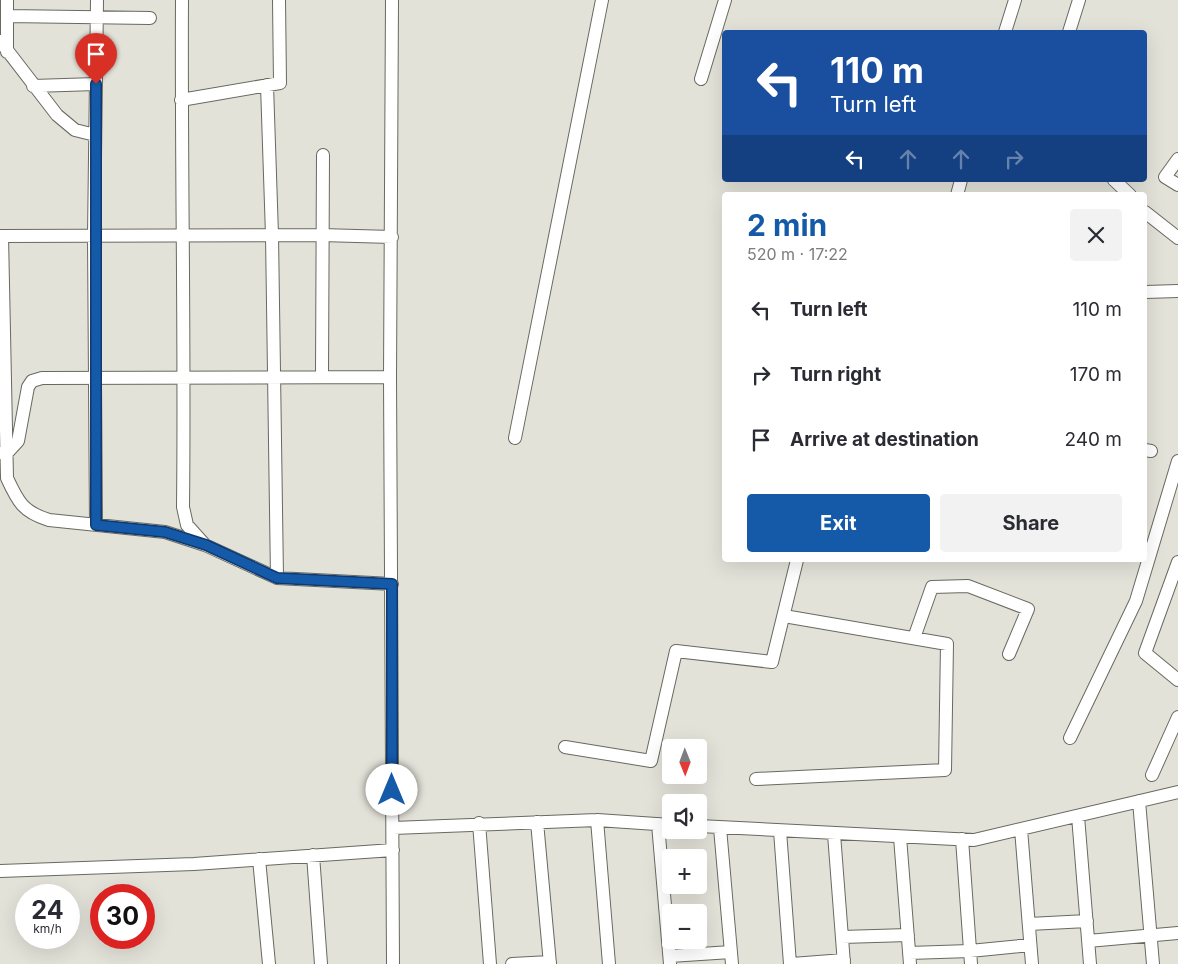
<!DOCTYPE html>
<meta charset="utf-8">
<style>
body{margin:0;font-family:Inter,sans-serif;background:#f2f2f3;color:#2b2b33;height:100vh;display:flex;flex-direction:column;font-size:19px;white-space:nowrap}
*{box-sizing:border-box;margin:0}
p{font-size:16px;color:#7c7c81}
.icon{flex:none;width:28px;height:28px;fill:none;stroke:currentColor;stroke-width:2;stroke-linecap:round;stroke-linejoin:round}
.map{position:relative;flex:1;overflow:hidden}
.sheet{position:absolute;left:722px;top:192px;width:425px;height:370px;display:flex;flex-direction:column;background:#fff;border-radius:5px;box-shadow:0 5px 20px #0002}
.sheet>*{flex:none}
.top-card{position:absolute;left:722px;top:30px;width:425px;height:152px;border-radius:5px;box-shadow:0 5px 20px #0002;background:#1a4fa0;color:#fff;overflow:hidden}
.needle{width:32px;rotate:179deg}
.controls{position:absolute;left:662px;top:739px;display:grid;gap:10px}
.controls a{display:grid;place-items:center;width:45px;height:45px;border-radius:5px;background:#fff;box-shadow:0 5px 20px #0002;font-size:25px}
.speed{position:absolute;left:15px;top:884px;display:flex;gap:10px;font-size:25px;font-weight:700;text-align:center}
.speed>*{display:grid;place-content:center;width:65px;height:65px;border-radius:50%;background:#fff;box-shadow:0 5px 20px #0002;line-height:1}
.speed small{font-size:12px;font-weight:400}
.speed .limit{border:8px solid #d22;background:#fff;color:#111}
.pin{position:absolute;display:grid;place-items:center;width:42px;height:42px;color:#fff;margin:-51px -21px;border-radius:50% 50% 50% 0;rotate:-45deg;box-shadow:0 0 5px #0007}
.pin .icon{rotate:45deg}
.me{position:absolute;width:55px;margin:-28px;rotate:0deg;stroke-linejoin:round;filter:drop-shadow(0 0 4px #0008)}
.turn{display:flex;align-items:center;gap:18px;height:105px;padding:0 25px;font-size:22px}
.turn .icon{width:65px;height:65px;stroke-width:2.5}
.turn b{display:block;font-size:35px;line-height:42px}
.lanes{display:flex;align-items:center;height:48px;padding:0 25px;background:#0003;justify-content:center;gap:25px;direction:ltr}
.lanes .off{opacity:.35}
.round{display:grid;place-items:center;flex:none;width:52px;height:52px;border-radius:5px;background:#f2f2f3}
.overview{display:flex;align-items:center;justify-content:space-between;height:85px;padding:0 25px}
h1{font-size:30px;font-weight:700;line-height:38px;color:#1559a9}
.cta{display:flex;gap:10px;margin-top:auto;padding:10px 25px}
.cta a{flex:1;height:58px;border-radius:5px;background:#1559a9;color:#fff;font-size:20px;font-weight:700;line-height:58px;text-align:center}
.cta a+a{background:#f2f2f3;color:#2b2b33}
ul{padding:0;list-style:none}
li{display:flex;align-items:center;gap:15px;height:65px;padding:0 25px}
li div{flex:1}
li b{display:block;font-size:19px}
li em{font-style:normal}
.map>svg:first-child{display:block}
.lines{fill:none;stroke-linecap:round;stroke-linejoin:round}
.minor-casing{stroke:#696961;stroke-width:14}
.minor{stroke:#fff;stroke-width:12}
.route-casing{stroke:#0e3a6e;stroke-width:12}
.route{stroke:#1559a9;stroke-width:9}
</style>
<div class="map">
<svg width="1178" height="964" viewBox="0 0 1178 964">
<rect width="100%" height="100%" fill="#e2e2d9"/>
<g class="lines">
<defs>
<path id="minor" d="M7,0V52
M182,0C181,169 185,338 183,507L187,525L205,545
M392,0L390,377L393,964
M7,16L150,18
M1005,32L1015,0
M1069,32L1079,0
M0,41L57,115L75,130L95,135
M701,79L725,0
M267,85L272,235L277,578
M33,86L96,84
M181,100L280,83L279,0
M1178,159L1165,177L1178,185
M1114,180L1130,195
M957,195L961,180
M1145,212L1178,238
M0,236L321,235L392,237
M2,236L7,478C18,502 23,512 49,520L165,532L205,545L277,578L392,584
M1145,292L1178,291
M322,375L323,155
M515,438L602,0
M1145,450L1151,451
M1,453H7L18,441L28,387L32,381L42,378L390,377
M96,525L94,236L97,0
M1178,562L1145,653L1178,680
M914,638L932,587L968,586L1028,609L1009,654
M1070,738L1136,601L1178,461
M565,747L651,761L676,651L772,662L797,560
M1152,775L1178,717
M756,779L945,770L947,644L784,616
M1139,801L1153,964
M1078,816L1090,964
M597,820L609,964
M537,822L550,964
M479,823L490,964
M658,824L670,964
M699,826L974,840L1178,792
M393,828L597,820L671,825
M720,828L732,964
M1021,829L1032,964
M780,831L790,964
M834,834L844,964
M900,837L910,964
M962,839L971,964
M313,855L321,964
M259,859L269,964
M0,871L194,864L393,850
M1029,924L1087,921
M842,937L908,935
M1088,941L1178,933
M909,953L970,951L1030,945
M670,956L731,952
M512,964L550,962
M792,964L844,960"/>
</defs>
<!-- minor casing -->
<use href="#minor" class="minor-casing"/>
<!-- minor -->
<use href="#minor" class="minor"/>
</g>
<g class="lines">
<defs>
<path id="route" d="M96,84V525L165,532L206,545L277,578L392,584V790"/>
</defs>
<!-- route casing -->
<use href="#route" class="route-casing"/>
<!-- route -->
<use href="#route" class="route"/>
</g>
</svg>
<div class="controls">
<a><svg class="needle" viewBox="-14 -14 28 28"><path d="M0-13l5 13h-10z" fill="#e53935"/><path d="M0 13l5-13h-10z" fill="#7c7c81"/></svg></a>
<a><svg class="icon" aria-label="sound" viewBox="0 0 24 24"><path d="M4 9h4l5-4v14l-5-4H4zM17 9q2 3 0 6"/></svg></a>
<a>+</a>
<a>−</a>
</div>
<div class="speed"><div>24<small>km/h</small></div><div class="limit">30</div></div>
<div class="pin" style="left:96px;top:84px;background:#d93025"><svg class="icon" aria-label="arrive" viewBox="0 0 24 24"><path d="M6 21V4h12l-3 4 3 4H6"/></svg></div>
<svg class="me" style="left:392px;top:790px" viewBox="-20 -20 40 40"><circle r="19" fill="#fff"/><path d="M0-13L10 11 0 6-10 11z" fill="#1559a9"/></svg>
<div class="top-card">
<div class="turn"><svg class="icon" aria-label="left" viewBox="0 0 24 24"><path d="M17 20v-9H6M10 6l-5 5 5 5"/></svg><div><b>110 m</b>Turn left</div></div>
<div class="lanes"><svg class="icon" aria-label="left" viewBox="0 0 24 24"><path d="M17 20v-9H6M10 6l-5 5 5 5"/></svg><svg class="icon off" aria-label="ahead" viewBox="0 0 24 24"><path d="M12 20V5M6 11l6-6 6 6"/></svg><svg class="icon off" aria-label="ahead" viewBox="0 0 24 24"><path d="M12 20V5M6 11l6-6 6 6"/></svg><svg class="icon off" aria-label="right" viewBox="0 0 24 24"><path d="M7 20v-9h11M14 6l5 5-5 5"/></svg></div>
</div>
<section class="sheet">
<div class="overview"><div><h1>2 min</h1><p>520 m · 17:22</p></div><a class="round"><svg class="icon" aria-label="close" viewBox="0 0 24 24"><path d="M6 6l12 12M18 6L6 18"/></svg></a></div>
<ul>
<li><svg class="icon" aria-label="left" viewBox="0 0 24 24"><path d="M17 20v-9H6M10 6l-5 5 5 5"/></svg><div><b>Turn left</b></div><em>110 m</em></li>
<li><svg class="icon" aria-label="right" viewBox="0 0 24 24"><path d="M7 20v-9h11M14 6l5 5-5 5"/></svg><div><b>Turn right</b></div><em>170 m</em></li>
<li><svg class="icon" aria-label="arrive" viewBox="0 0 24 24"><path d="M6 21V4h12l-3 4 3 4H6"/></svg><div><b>Arrive at destination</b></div><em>240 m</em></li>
</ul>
<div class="cta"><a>Exit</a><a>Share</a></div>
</section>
</div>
